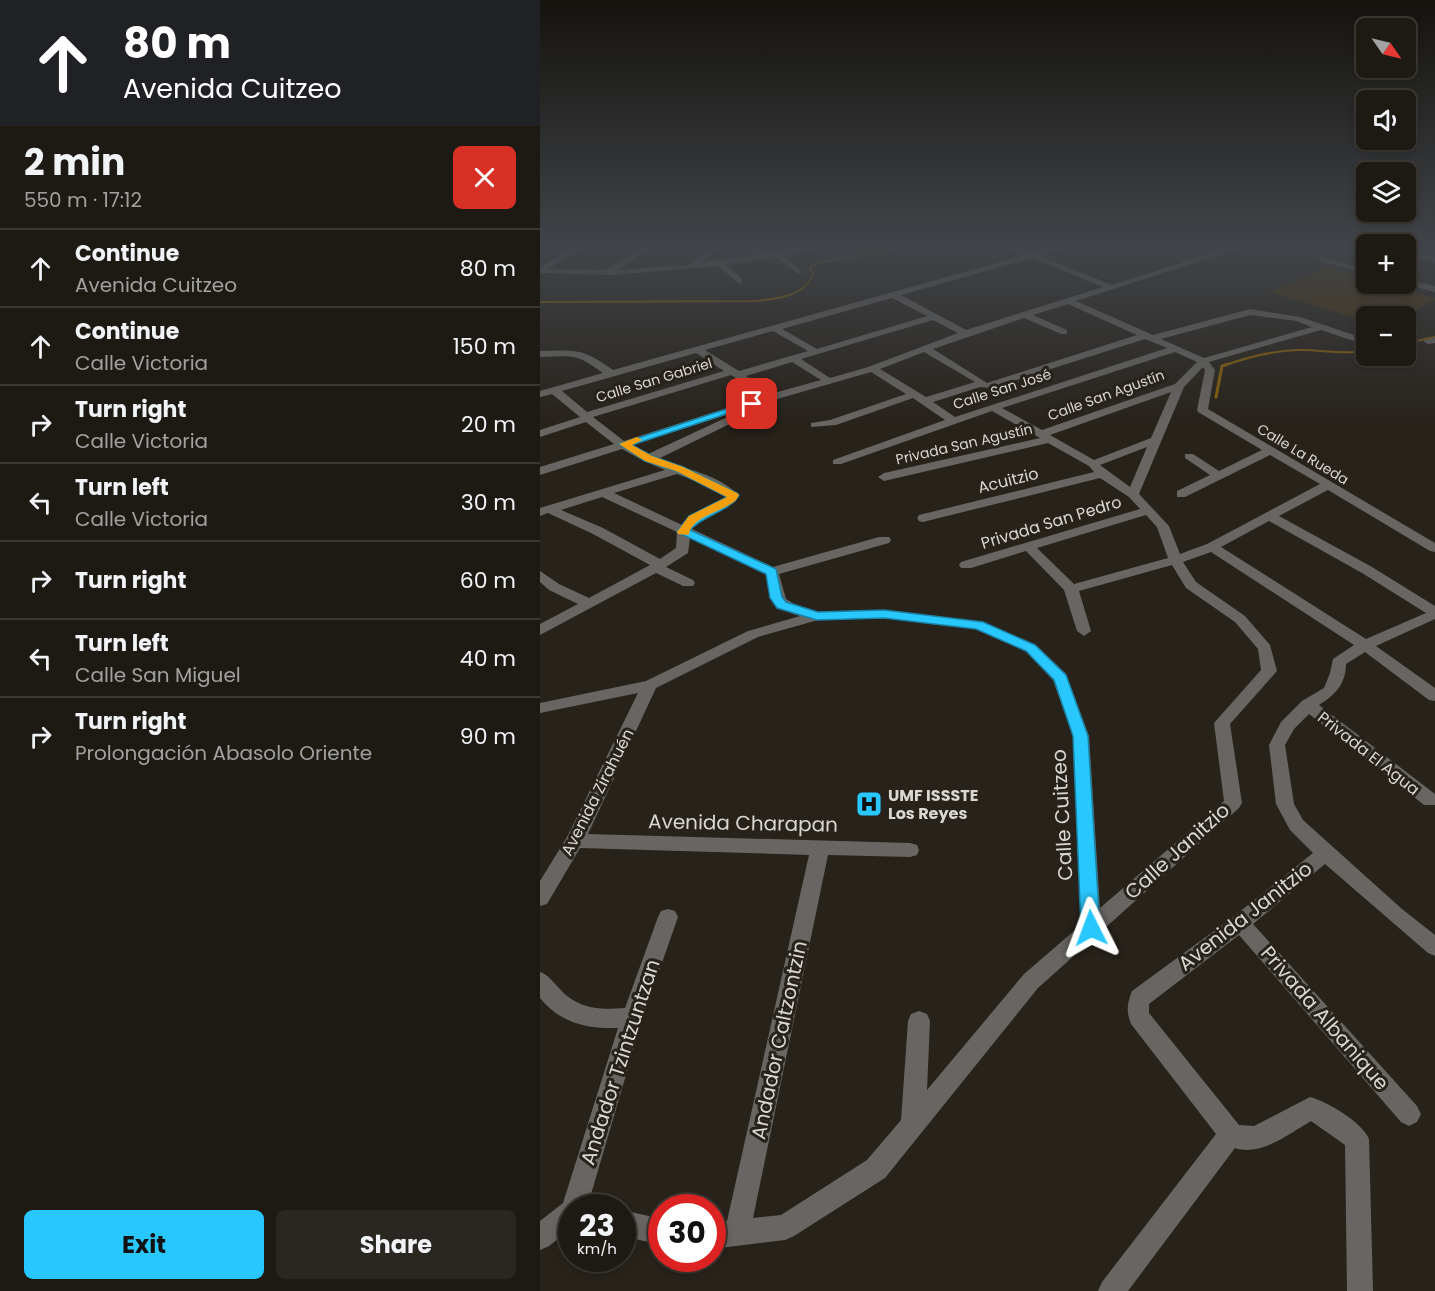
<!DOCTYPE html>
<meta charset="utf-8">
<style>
body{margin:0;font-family:Poppins,sans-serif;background:#2a2722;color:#f1f3f6;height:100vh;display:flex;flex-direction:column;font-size:22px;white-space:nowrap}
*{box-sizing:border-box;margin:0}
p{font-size:20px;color:#a0a1a0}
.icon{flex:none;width:33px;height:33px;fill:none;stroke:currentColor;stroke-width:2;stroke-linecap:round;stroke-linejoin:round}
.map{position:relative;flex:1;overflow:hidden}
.panel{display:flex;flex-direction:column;background:#1d1a14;width:540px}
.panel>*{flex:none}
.top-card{background:#202124;color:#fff;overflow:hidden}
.needle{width:39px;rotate:124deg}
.buttons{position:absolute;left:816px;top:18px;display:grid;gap:12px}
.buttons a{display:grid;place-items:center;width:60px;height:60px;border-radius:9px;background:#1d1a14;box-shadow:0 3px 9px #0003,0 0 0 2px #3b3834;font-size:30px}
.speed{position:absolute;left:18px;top:1194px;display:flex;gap:12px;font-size:30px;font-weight:700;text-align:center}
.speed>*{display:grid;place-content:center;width:78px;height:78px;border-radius:50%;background:#1d1a14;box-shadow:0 3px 9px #0003,0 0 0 2px #3b3834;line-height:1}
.speed small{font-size:15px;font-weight:400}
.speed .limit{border:9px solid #d22;background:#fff;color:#111}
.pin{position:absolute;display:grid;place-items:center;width:51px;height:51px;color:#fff;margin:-26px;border-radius:12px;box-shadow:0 3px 9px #0006}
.me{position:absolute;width:66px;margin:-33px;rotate:357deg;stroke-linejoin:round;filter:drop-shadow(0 0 4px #0008)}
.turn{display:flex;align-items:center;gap:21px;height:126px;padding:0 24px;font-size:27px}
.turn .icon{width:78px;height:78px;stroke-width:2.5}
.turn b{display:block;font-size:42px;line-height:51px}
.round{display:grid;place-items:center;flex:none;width:63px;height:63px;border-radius:9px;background:#2a2722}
.headline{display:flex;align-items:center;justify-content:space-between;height:102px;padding:0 24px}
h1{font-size:36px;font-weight:700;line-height:45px}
.button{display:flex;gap:12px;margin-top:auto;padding:12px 24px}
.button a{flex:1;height:69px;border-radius:9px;background:#28c8ff;color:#111;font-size:24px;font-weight:700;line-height:69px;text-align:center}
.button a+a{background:#2a2722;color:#f1f3f6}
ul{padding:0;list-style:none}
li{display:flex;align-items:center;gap:18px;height:78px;padding:0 24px;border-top:2px solid #3b3834}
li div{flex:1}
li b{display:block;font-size:22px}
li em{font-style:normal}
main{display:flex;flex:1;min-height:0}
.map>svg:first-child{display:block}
.green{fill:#473007}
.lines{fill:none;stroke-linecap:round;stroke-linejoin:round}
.stream-far1{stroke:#8b6006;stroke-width:2}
.stream{stroke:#8b6006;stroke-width:3}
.minor{fill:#686662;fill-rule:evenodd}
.route{fill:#28c8ff;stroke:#1a82a6;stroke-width:1.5}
.slow{fill:#f59e0b}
.labels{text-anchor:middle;stroke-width:6;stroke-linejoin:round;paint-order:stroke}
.far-street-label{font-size:14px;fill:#dad6d1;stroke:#27221a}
.street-label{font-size:16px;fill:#dad6d1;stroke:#27221a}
.poi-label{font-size:16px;font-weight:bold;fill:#dad6d1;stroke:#27221a;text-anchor:start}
.near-street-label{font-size:20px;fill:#dad6d1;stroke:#27221a}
</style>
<main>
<section class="panel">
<div class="top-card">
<div class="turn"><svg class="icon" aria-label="ahead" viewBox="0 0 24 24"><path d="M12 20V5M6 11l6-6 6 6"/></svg><div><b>80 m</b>Avenida Cuitzeo</div></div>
</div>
<div class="headline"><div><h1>2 min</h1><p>550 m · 17:12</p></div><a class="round" style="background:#d93025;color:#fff"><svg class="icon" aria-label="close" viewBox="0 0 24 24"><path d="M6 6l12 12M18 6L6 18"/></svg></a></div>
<ul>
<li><svg class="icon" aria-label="ahead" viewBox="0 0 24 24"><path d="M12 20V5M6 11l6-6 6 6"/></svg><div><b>Continue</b><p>Avenida Cuitzeo</p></div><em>80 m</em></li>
<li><svg class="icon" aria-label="ahead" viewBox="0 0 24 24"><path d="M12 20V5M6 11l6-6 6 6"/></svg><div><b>Continue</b><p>Calle Victoria</p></div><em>150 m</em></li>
<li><svg class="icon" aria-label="right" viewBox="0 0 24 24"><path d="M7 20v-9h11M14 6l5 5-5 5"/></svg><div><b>Turn right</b><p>Calle Victoria</p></div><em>20 m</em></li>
<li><svg class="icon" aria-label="left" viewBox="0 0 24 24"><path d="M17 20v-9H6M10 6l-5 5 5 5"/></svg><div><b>Turn left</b><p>Calle Victoria</p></div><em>30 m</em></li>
<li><svg class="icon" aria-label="right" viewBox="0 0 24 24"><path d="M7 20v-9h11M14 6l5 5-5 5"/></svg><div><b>Turn right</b></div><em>60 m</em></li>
<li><svg class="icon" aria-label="left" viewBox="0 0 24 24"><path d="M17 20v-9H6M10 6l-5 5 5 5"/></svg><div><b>Turn left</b><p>Calle San Miguel</p></div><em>40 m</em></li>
<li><svg class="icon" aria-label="right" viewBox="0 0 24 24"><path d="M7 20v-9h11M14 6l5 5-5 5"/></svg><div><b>Turn right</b><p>Prolongación Abasolo Oriente</p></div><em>90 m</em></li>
</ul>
<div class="button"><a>Exit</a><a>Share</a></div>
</section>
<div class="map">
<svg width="895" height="1291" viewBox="0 0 895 1291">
<rect width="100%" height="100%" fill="#27221a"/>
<!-- green -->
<path class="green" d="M786,267L826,278V284H844L895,298V300L863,316H826V321L730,292Z"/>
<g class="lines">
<!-- stream-far1 -->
<path class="stream-far1" d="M0,302L217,301C239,298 264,297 273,274L270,267L277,263L375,245
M866,343L895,337
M683,366C708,357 734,350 761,350C783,350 804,355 826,351"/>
<!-- stream -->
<path class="stream" d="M676,397L682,366L688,364"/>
<!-- minor -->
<path class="minor" d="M37,245H47L8,269L66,270L105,245H115L78,270L149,265L176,245H186L160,263L276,245H294L243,256L261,270V274H258L235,257L186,265L202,279V283L199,284L178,266L73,275L0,273V267Z
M462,245C474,245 486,253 495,252C509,251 520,245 534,245L500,256L572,285L697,245H710L536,301L613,335L710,309L760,317L826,339V345L781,330L669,362L675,370L668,409L895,543V552L890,551L788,490L739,516L832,567L895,606V619L836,646L895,688V701L889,700L825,652L806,664C806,684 795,695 779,705L895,794V805H884L769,714L754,729L745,745L754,804L763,820L862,909L895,935V956L888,953L785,864L713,924L877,1106L881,1114L877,1122L869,1126L861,1122L699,935L609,1004V1013L699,1125L714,1126L770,1097C788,1102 822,1122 829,1139L833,1291H807L805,1145L771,1121C750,1133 721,1157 695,1148L588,1291H558L562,1282L676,1134L591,1024C586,1011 587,1004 592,991L693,917L773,853L750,830L736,804L729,745L741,722L762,701L784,688L790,673L793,659L814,645L671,552L643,562L656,582L705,616L730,645L737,671L690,724L702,803L699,808L498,988L345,1178L254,1236L245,1240L172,1249V1223L187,1221L269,855L40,848L7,904L0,906V881L27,837L98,693L0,713V703L106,681L208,631L260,616C236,610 230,598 226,574L150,538L148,553L126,567L153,580L155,583L153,586H143L116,573L0,635V624L38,604L9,590L0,582V571L19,584L49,598L110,565L53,534L8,513L0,516V508L125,470L104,461L82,449L0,475V467L74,444L46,422L0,437V430L40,417L12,394L0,397V391L63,373C36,353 33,356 0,357V351C37,350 42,348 73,370L485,255ZM492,258L563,287L426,330L361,295ZM352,298L387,316L277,349L242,329ZM528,304L597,335L447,383L393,349L484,318L521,334H527V330L493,315ZM710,315L756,321L772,327L664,358L621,339ZM393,320L418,333L328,367L290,378L261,359ZM233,331L268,351L199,371L165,350ZM605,339L627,348L415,417L393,402L440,387L451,388ZM384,352L435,382L386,397L340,369ZM635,352L657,362L635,384L502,430L462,408ZM156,353L184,371L47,412L22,391ZM252,362L281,380L234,393L206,376ZM663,367L665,370L657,410L658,412L722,450L679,471L653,454H645V458L670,475L637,491V497H645L730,455L780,484L667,544L640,554L629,526L599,494L644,387ZM331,372L366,394L290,420L271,423V427L296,425L373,398L405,420L293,460V464H301L452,411L500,438L344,473L338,477L344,481L508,443L549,466L554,472L379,515L377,518L379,521L383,522L560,478L589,497L600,509L421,562L419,565L421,568H431L486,551L524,590L537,631L544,636L551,631L539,591L632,565L646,588L695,622L718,649L721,670L674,723L684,801L560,908L549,736L526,674L496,645L439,621L344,610L277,612L261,608L246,599L239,574L349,543L351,540L349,537H339L233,567L152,529L158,522L195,502L199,496C180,474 143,469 118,459L202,418V414H194L108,454L92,445L237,399ZM191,375L225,396L84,441L53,417ZM631,392L611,438L554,460L510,435ZM607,447L590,487L560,465ZM137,474L169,486L186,497L150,516L142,525L74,493ZM62,497L137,532L136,548L120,559L63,528L21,510ZM606,515L617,527L628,558L534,584L497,548ZM729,521L822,573L886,613L826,639L681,547ZM344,618L436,629L486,651L513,680L533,736L541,925L484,974L387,1090L390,1021L387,1014L379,1011L371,1014L368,1021L361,1120L327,1160L241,1215L213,1218L288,855L370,857L377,855L379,850L377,845L370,843L48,834L116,688L218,637L278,620Z
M866,249L895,257V262L866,253Z
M779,257L826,269V273L779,261Z
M866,279L895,286V292L863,284H866Z
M895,337V343L888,344L883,341Z
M128,909L135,911L138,917L103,1017L47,1208H32V1228L9,1246L0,1250V1221L23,1203L78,1028C47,1029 20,1023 0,998V972C9,975 12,981 18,987C37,1009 58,1010 85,1008L118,917L121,911Z
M82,1210L122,1219V1245L82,1236Z"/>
</g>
<!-- sky -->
<linearGradient id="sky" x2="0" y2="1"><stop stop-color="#15130e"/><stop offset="0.58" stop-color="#414449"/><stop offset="1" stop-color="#414449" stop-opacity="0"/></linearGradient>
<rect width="895" height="426" fill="url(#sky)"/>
<!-- route -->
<path class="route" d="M208,402L217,404L92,445L112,456L143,467L197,493L199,495C189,512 163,515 150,530L236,569L242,597L246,602L278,612L344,610L443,622L495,645L526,675L548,736L560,928L557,933L551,935L544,933L541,928L533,736L514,680L486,651L436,629L344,618L277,620L237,608L230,598L226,574L137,532L149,516L187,497L136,471L105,461L79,444Z"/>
<!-- slow -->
<path class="slow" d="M97,437L102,440L92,445L112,456L143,467L197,493L199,495L196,500C183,512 151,516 149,535L138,534L137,532L149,516L187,497L136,471L105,461L79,444Z"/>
<!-- icons -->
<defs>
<symbol id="hospital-square" viewBox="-11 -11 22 22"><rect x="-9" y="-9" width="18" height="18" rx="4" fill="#28c8ff" stroke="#27221a"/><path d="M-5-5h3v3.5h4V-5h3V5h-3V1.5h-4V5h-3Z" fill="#111"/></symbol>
</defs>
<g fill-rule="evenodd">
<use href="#hospital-square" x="314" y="789" width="30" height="30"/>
</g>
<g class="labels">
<!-- far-street labels -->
<g class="far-street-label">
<text transform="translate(114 380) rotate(-17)" y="5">Calle San Gabriel</text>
<text transform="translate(462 389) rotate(-18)" y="5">Calle San José</text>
<text transform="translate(566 395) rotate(-20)" y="5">Calle San Agustín</text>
<text transform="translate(424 444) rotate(-13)" y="5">Privada San Agustín</text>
<text transform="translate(763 454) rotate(31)" y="5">Calle La Rueda</text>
</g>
<!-- street labels -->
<g class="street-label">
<text transform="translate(468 480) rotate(-14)" y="6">Acuitzio</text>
<text transform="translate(511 522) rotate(-17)" y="6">Privada San Pedro</text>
<text transform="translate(829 753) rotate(38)" y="6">Privada El Agua</text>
<text transform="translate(57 792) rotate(-63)" y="6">Avenida Zirahuén</text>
</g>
<!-- poi labels -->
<g class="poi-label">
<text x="348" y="801">UMF ISSSTE<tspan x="348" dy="18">Los Reyes</tspan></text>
</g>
<!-- near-street labels -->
<g class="near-street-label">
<text transform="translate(522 815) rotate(-93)" y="7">Calle Cuitzeo</text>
<text transform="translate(203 823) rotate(1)" y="7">Avenida Charapan</text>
<text transform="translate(637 851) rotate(-42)" y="7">Calle Janitzio</text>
<text transform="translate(705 916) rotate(-38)" y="7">Avenida Janitzio</text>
<text transform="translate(785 1018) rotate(49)" y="7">Privada Albanique</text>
<text transform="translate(239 1040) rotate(-78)" y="7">Andador Caltzontzin</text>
<text transform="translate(80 1062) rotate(-72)" y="7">Andador Tzintzuntzan</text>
</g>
</g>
</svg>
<div class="buttons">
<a><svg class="needle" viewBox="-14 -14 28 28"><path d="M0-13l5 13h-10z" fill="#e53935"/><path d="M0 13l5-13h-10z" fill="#a0a1a0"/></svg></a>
<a><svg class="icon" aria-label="sound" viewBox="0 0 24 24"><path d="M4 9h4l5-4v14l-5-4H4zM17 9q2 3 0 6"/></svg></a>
<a><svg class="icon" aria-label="layers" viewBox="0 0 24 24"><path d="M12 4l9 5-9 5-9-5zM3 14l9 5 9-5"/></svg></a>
<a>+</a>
<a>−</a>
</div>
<div class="speed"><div>23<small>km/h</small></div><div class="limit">30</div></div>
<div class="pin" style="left:212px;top:404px;background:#d93025"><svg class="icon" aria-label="arrive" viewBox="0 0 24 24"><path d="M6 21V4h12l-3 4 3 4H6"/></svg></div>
<svg class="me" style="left:551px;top:928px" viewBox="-20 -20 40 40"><path d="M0-17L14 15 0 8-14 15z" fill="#28c8ff" stroke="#fff" stroke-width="4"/></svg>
</div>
</main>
